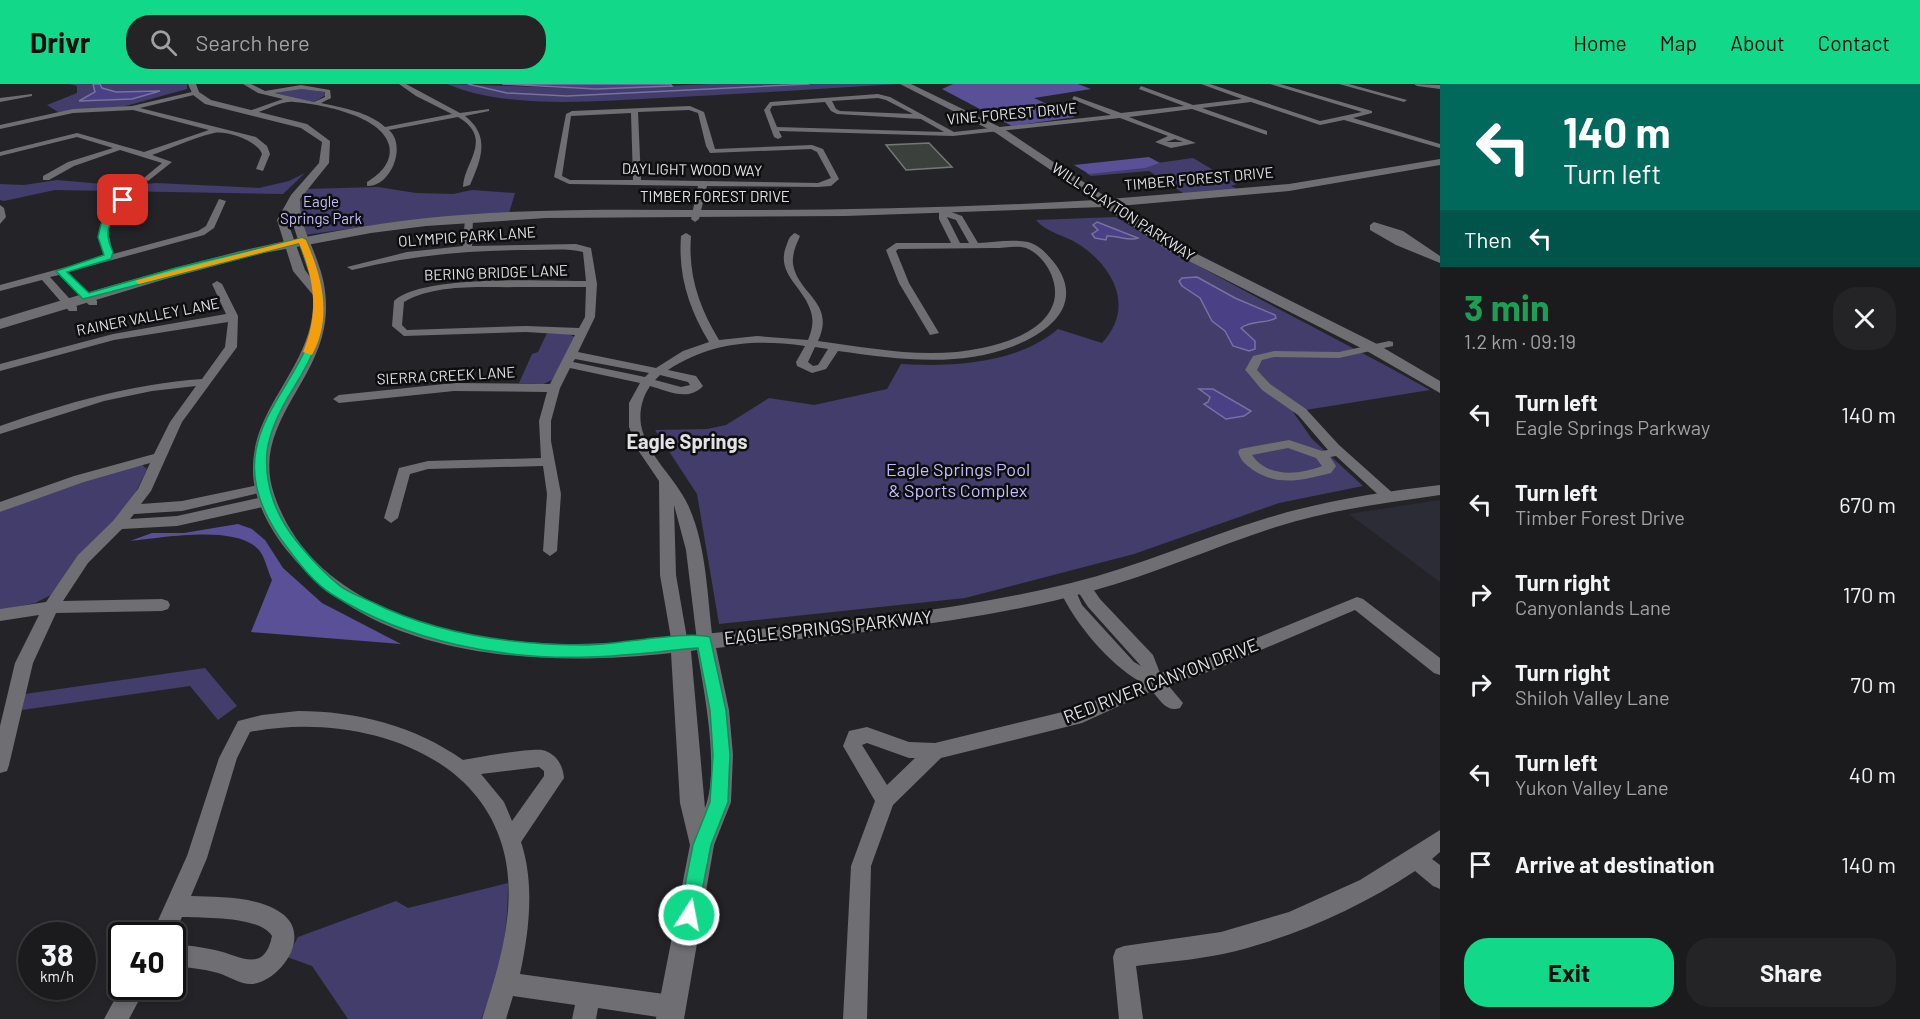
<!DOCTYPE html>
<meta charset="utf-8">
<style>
body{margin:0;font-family:Barlow,sans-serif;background:#242427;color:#f1f3f6;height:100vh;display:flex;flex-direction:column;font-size:22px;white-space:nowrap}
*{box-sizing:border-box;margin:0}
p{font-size:20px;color:#a0a1a4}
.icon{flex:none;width:33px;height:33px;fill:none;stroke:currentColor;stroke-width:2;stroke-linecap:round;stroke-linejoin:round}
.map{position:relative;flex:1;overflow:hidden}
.panel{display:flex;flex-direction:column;background:#1b1b1e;width:480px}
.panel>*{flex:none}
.banner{background:#00695c;color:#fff;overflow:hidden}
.speed{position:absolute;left:18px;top:838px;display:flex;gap:12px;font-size:30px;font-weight:700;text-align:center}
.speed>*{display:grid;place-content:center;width:78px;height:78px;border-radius:50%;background:#1b1b1e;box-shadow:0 3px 9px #0003,0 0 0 2px #39393c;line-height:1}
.speed small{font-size:15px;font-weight:400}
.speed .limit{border:3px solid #111;border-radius:9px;background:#fff;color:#111}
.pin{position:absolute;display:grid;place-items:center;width:51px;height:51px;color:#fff;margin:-26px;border-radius:12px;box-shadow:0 3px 9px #0006}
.me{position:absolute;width:66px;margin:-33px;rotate:11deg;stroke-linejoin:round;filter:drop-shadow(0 0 4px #0008)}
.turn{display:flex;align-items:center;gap:21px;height:126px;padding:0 24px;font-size:27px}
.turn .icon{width:78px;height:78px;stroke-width:2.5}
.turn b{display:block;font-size:42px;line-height:51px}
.then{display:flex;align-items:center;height:57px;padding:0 24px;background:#0003;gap:12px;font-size:22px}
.round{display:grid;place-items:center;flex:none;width:63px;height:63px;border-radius:24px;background:#242427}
.summary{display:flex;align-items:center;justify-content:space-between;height:102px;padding:0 24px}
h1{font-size:36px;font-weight:700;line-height:45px;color:#1e9e55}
.action{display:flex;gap:12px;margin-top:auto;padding:12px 24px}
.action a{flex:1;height:69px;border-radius:24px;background:#12d98a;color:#111;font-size:24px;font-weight:700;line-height:69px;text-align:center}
.action a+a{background:#242427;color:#f1f3f6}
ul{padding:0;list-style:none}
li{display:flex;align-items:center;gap:18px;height:90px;padding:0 24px}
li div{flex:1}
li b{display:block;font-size:22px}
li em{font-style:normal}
header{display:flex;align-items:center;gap:36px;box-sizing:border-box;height:84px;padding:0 30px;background:#12d98a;color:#111}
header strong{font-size:28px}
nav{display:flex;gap:33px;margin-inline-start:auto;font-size:21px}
.search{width:420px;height:54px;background:#242427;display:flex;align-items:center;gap:15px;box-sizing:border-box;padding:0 21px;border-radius:24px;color:#a0a1a4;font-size:22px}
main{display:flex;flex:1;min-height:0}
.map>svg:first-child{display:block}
.built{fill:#2c2c36}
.green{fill:#423d6a}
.forest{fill:#595098}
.water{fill:#4a4086;stroke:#7871a2;stroke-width:1.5}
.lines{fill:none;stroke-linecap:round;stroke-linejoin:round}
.stream{stroke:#7871a2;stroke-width:1.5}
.building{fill:#3b403d;stroke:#737875;stroke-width:1.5}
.minor{fill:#6e6e73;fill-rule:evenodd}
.tertiary{fill:#6e6e73;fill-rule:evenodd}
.secondary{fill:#6e6e73;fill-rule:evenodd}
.route{fill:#12d98a;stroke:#0c8d5a;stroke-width:1.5}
.slow{fill:#f59e0b}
.labels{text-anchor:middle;stroke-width:5;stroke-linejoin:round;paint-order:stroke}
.far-street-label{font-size:15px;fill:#e2e2e5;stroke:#0e0e10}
.far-park-label{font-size:15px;fill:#c1befb;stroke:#0e0e10}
.park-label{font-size:18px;fill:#c1befb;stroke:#0e0e10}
.street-label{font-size:18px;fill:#e2e2e5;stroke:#0e0e10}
.neighbourhood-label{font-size:20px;font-weight:bold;fill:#e2e2e5;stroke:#0e0e10}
</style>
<header>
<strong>Drivr</strong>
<div class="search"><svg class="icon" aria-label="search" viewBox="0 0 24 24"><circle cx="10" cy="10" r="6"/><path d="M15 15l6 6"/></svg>Search here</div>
<nav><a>Home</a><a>Map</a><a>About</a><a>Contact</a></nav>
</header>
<main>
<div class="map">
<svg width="1440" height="935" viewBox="0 0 1440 935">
<rect width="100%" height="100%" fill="#242428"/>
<!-- built -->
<path class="built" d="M1440,416V498L1349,430Z"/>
<!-- green -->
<path class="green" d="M69,0H187V5L122,23L58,28L47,21L77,9V2Z
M447,0L596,5L711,0H898C819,5 740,10 661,14C596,17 508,26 447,0Z
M295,4L324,8L326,11L314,18L270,10Z
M1193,74L1237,100L1231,102L1239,106L1186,111L1149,87L1091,92L1086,89Z
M305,89L283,110L55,106L4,117L0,116V100L24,101L57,96L126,102L156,99L259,104L289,97Z
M378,103L416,109L453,110L472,106L515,109L509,129L382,140L305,151L298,122L306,105Z
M1116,133C1217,197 1326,247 1430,306L1293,328L1312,355L1363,402L1279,419L1134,470L965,514L719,540L697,410L655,346L707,345L726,341L769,314L814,321L887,305L901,280C952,283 1017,280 1058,245L1102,259C1135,224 1114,184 1080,161C1065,151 1047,149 1036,136Z
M547,249L569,250L576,254L552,296L543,300L519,299L532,270L538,268Z
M142,381L147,385L132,416L51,511L35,519L0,526V428L75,398Z
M205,584L237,622L218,636L190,602L22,626L25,610Z
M508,799C508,847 501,891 481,935H348L312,882L287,873L298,853L396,817L408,824Z"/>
<!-- forest -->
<path class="forest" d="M953,0H1078L1091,5L1034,14L1075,33L1012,42L942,5Z
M1149,73L1160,79L1145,84L1089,90L1074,81Z
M238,440L252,445L265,456L283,484L322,519L401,560L251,548L272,496C268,488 265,473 259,466C236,440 162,454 130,457L152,449H184Z"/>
<!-- water -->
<path class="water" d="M93,0H100L102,4L116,8L160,7L132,15L79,17L95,8Z
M502,0H670L672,2L596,5Z
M1097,138L1138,154C1129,158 1118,151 1107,152L1106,156L1095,154L1092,150L1098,146L1093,141Z
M1197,193L1235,214L1275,231L1276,234C1265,240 1252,236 1241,244L1255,257V265L1249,267L1233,262L1225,247L1212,237L1200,214L1182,202L1179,197L1182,194Z
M1199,305H1213L1251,327L1244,332L1226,335L1204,320L1208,318L1210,313Z"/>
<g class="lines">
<!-- stream -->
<path class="stream" d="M468,0L507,9L567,12L809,0"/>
</g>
<!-- building -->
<path class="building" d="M929,59L952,83L906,86L886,61Z"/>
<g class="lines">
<!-- minor -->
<path class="minor" d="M243,0H251L265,7L301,1L330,6L331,14L321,19C343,24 369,28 385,43L452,30L416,12L399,0H406L460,29L489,25V27L465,32C491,52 481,76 470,101L463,103C463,79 495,55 458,33L389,46C407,62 391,103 367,102V98C380,90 393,78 389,61C382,32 321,20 294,18C278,16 262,31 246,30V28L283,15L258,9ZM301,5L325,8V13L314,18L274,9Z
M1201,0H1210L1320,37L1362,28L1270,0H1280L1372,27V29L1353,34L1440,60V64L1344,36L1320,41L1251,18L1202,24L1267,47V51L1192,25L1129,33L1196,59L1171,64L1155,58L1168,52L1120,34L953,52L779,47L782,53L778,55L774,53L764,26L770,18L878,10L890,13L954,48L1111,31L1072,15L1074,12L1121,29L1184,22L1139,5L1141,2L1193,21L1242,15ZM878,14L886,16L913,30L840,27L836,25L832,17ZM825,18L831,27L837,30L921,35L944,48L777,43L770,26L772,22ZM1175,55L1183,58H1166Z
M1339,0H1349L1407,16L1404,18Z
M1414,0L1440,1V5L1417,2Z
M196,7L198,10L140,24L256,53L267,62L270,70L263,87L256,85L262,70C258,57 226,46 214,49C193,54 172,64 152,71L172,78L148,97L144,95L145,93L162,79L120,66L74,82L49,96H43V92L68,78L113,64L77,53L0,72V68L77,49L144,68L209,46L133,26L73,29L0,45V41L73,25L132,22Z
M32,10V12L0,18V14Z
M690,22L704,28L715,65L812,61L823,65L839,95L831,102L818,103L707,102L699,135L695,138L691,135L698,102L569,100L554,93L566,30L572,27ZM689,26L698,29L706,62L710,69L811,65L817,68L831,94L818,99L641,96L638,28ZM631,29L633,96H570L562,92L571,32Z
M123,113L127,116L113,134L108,147L113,170L198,147L206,142L219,115L226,117L214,144L204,151L68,188L97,217V221H89L59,191L50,193L77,223V227H69L42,196L0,207V201L103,173C105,165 99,162 99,154C97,140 111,120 123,113Z
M0,121L4,124L6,133L0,140Z
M943,125L962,132L978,159C993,158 1013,155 1028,158C1040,161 1049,172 1056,181C1084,221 1049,248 1014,262C957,284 897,275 838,267L826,285L812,289L797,282L796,278L805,262C754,255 712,258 668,286L696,292L703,302C688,318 668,307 650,302C642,314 639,327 641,341C647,372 675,393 688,421C707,462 707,513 713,557L711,562L705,563L699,562L697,557L686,466L674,421L676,491L688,560L686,565L680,566L674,565L672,560L660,491L659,397L638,366L629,343V319L640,299L570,284L560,304L551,337V357L561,410L557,467L550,472L543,467L547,410L543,382L428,385L410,390L398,434L391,439L384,434L399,384L428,377L541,374L539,337L547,308L454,307L339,319L333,315L339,311L454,299L550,300L575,251L526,248L404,252L392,242L394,217C422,190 545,197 586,197L583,168C567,164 549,166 532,166C471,166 412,171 352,186L347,183L407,168L463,162L465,134L469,131L473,134L472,162L576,160L591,164L597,200L595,233L578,268L656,284L683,267L709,258C689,225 678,192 681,152L686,149L691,152C688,191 699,223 719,256L757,252L808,256C812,246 814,238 811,228C804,202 774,190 787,160C789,154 790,152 795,149L800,152C796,161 792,170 793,180C798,211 836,218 818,257C872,264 927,276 982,264C1018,257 1070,235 1051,190C1047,180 1037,168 1026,164C1017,161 1004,164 994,164C962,164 930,165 898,165L896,167L909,199L939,249L930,251L899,199L886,166L896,159H951L939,135V128ZM947,133L956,136L969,159H960ZM521,203H586L585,233L579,244L526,242L407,246L402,241L404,218C437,199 484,204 521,203ZM815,263L828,265L818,281L813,282L808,278ZM575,275L649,289L645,293L573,278ZM660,291L688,298L690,301L681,303L655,296Z
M1374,138L1403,147L1440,172V179L1396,161L1370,146V141Z
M217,197L222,200L238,232L237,263L182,338L151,407L141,420L182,417L263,400L270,404L263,408L182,427L134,430L130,435L177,432L267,412L274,417L267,422L177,442L122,445L88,479L63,517L162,515L168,517L170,521L168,525L162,527L56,529L33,579L9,681L7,687L0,689V642L15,579L39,531L0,537V525L46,518L78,471L113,437L138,405L150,379L84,398L0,428V418L74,392L154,370L170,338L196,302L152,307L104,317L0,350V342C66,319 132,300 202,295L225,263L228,238L114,256L0,287V280L113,250L226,230L212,200Z
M1389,257L1393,258V262L1339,274L1274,273L1262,276L1257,286L1270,300L1306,325L1339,361L1395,411L1397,414L1395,417H1385L1336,372L1330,373L1336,382L1331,389C1302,396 1279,403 1253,386C1245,380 1241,377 1238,368L1240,365L1289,356L1322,367L1328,366L1298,331L1262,306L1247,288L1245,286L1253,272L1274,267L1339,268ZM1288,364L1316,374L1322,382C1299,391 1268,394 1252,371Z
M1083,497L1089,499L1100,515L1153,571L1160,589L1203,576L1357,513L1363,515L1440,574V591L1434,589L1355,526L1214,586L1168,601L1183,619L1180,624C1167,629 1160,616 1152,607L1082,639L941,674L893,721L871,782L867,935H843L851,782L875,717L843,662L849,647L867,643L909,658L935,659L1079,624L1139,597C1109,580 1075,539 1060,507L1062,503H1074L1082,521L1134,578L1141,582L1088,523L1075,503L1077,499ZM867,659L909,674H915L887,701L862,661Z
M298,627C357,627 415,642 463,676C479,673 529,664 542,666C556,669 563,681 564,694L521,758C535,800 529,848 520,890L671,911L679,915L683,923L679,931L671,935L598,924L596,935H572L575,921L513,912L506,935H482C500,880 519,818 502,761C472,659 342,629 250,648L237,674L207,774L191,812C219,813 261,812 284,831C311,854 280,896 253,900C240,901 229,892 218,889C203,885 188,883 172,882V860C187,861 201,863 215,866C239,871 264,891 272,852C260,832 203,834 182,833L172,854L151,852L187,772L219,674L238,637L262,631ZM539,683L544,687V692L512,737L504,718L481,690Z
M1440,746V768L1432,775L1440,781V805L1433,802L1415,787C1358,825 1290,855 1223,870C1194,876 1165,878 1136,882L1143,935H1119L1113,873L1116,865L1124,862L1221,848L1289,828L1360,796Z
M122,902L146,903L129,935H104Z"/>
<!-- tertiary -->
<path class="tertiary" d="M188,0H196L199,8L211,16L307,40L330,57L329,79L300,115C299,141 312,159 319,182C326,201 328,224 324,244C313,303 252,345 274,410C314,530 466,560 576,560C633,560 690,550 747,546C856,537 965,525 1071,499C1137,483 1199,455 1264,435C1321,417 1381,408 1440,401V411C1385,419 1329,426 1276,443C1214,463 1155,490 1092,507C969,541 843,550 716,564L729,626L733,671L731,718L714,761L684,935H656L690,761L680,719L671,569C544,583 377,577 290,470C271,448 252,414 253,384C253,319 317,280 313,211L293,187L277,136L291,111L319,79L322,58L301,44L205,20L193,11ZM290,131L310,193L305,186L287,136ZM697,566C704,606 720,686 705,724L691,567Z"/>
<!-- secondary -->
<path class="secondary" d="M900,0H911L1004,45L1109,115L1289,100L1440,75V81L1289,107L1119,122L1179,161L1377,260L1440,297V309L1365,266L1169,167L1104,123L845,132L546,134L426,142L371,149L264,169L162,196L0,245V235C140,192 281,150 427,134C533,123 639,126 744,126C861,126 978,123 1095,116L996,49Z"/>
</g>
<!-- route -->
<path class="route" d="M120,114L127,116C112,137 101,143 113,168L111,175L67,188L89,209L176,184L302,154L306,156C331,221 330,245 293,305C281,324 270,345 267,368C264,402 277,434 298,459C311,475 324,489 340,502C349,509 361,513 372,518C438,551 514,561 588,561C616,561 688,546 710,553L726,626L730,671L728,718L711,761L696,838L689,841L682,838L679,831L693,761L710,718L713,671L710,626L698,564C662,567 626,572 590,573C502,576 408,558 333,511C315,500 301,482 289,466C267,438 249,402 256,366C265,317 312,278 315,230C317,205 308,182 299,159L83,215L56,187L104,171L98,153L101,140Z"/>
<!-- slow -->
<path class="slow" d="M302,154L306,156C322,193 333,233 312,271L303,268C319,230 315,197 299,159L139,200L135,197Z"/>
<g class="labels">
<!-- far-street labels -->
<g class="far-street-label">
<text transform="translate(1012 30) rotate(-5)" y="5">VINE FOREST DRIVE</text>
<text transform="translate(692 86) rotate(1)" y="5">DAYLIGHT WOOD WAY</text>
<text transform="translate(1199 95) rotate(-5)" y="5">TIMBER FOREST DRIVE</text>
<text x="715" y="118">TIMBER FOREST DRIVE</text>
<text transform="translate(1123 128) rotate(33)" y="5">WILL CLAYTON PARKWAY</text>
<text transform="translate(467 153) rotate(-4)" y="5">OLYMPIC PARK LANE</text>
<text transform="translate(496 189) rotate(-2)" y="5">BERING BRIDGE LANE</text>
<text transform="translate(148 233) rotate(-11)" y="5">RAINER VALLEY LANE</text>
<text transform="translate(446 292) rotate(-3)" y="5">SIERRA CREEK LANE</text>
</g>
<!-- far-park labels -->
<g class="far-park-label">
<text x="321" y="123">Eagle<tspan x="321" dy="17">Springs Park</tspan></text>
</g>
<!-- park labels -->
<g class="park-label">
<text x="958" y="392">Eagle Springs Pool<tspan x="958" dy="21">&amp; Sports Complex</tspan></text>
</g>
<!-- street labels -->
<g class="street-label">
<text transform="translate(828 544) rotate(-6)" y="6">EAGLE SPRINGS PARKWAY</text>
<text transform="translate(1161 597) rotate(-21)" y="6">RED RIVER CANYON DRIVE</text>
</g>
<!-- neighbourhood labels -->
<g class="neighbourhood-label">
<text x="687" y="365">Eagle Springs</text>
</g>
</g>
</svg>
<div class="speed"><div>38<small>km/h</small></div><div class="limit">40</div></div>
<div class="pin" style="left:123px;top:116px;background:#d93025"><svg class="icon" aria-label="arrive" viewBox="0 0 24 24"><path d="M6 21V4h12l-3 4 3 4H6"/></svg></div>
<svg class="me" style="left:689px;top:831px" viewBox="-20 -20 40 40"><circle r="17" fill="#12d98a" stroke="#fff" stroke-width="3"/><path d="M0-11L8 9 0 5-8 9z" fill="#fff"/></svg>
</div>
<section class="panel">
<div class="banner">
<div class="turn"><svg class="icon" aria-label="left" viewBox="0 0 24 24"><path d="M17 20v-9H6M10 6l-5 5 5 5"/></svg><div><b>140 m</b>Turn left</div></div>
<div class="then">Then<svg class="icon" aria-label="left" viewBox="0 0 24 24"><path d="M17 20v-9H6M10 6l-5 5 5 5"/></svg></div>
</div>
<div class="summary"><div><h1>3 min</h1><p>1.2 km · 09:19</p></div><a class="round"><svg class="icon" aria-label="close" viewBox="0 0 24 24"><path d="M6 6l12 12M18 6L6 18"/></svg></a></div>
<ul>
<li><svg class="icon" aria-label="left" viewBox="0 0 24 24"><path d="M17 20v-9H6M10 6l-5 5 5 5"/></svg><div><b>Turn left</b><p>Eagle Springs Parkway</p></div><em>140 m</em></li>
<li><svg class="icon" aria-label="left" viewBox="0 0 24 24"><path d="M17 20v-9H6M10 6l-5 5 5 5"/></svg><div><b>Turn left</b><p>Timber Forest Drive</p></div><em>670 m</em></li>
<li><svg class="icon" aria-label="right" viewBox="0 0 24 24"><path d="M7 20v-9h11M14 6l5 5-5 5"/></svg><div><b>Turn right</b><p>Canyonlands Lane</p></div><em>170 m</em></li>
<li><svg class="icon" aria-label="right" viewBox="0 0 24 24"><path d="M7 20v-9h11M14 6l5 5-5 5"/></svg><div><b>Turn right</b><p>Shiloh Valley Lane</p></div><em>70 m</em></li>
<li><svg class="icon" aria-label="left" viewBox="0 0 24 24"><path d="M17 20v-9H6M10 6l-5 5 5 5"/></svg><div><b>Turn left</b><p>Yukon Valley Lane</p></div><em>40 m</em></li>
<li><svg class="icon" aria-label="arrive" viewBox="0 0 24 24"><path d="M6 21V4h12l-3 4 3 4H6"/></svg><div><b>Arrive at destination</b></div><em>140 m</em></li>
</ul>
<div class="action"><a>Exit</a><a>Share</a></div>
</section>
</main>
